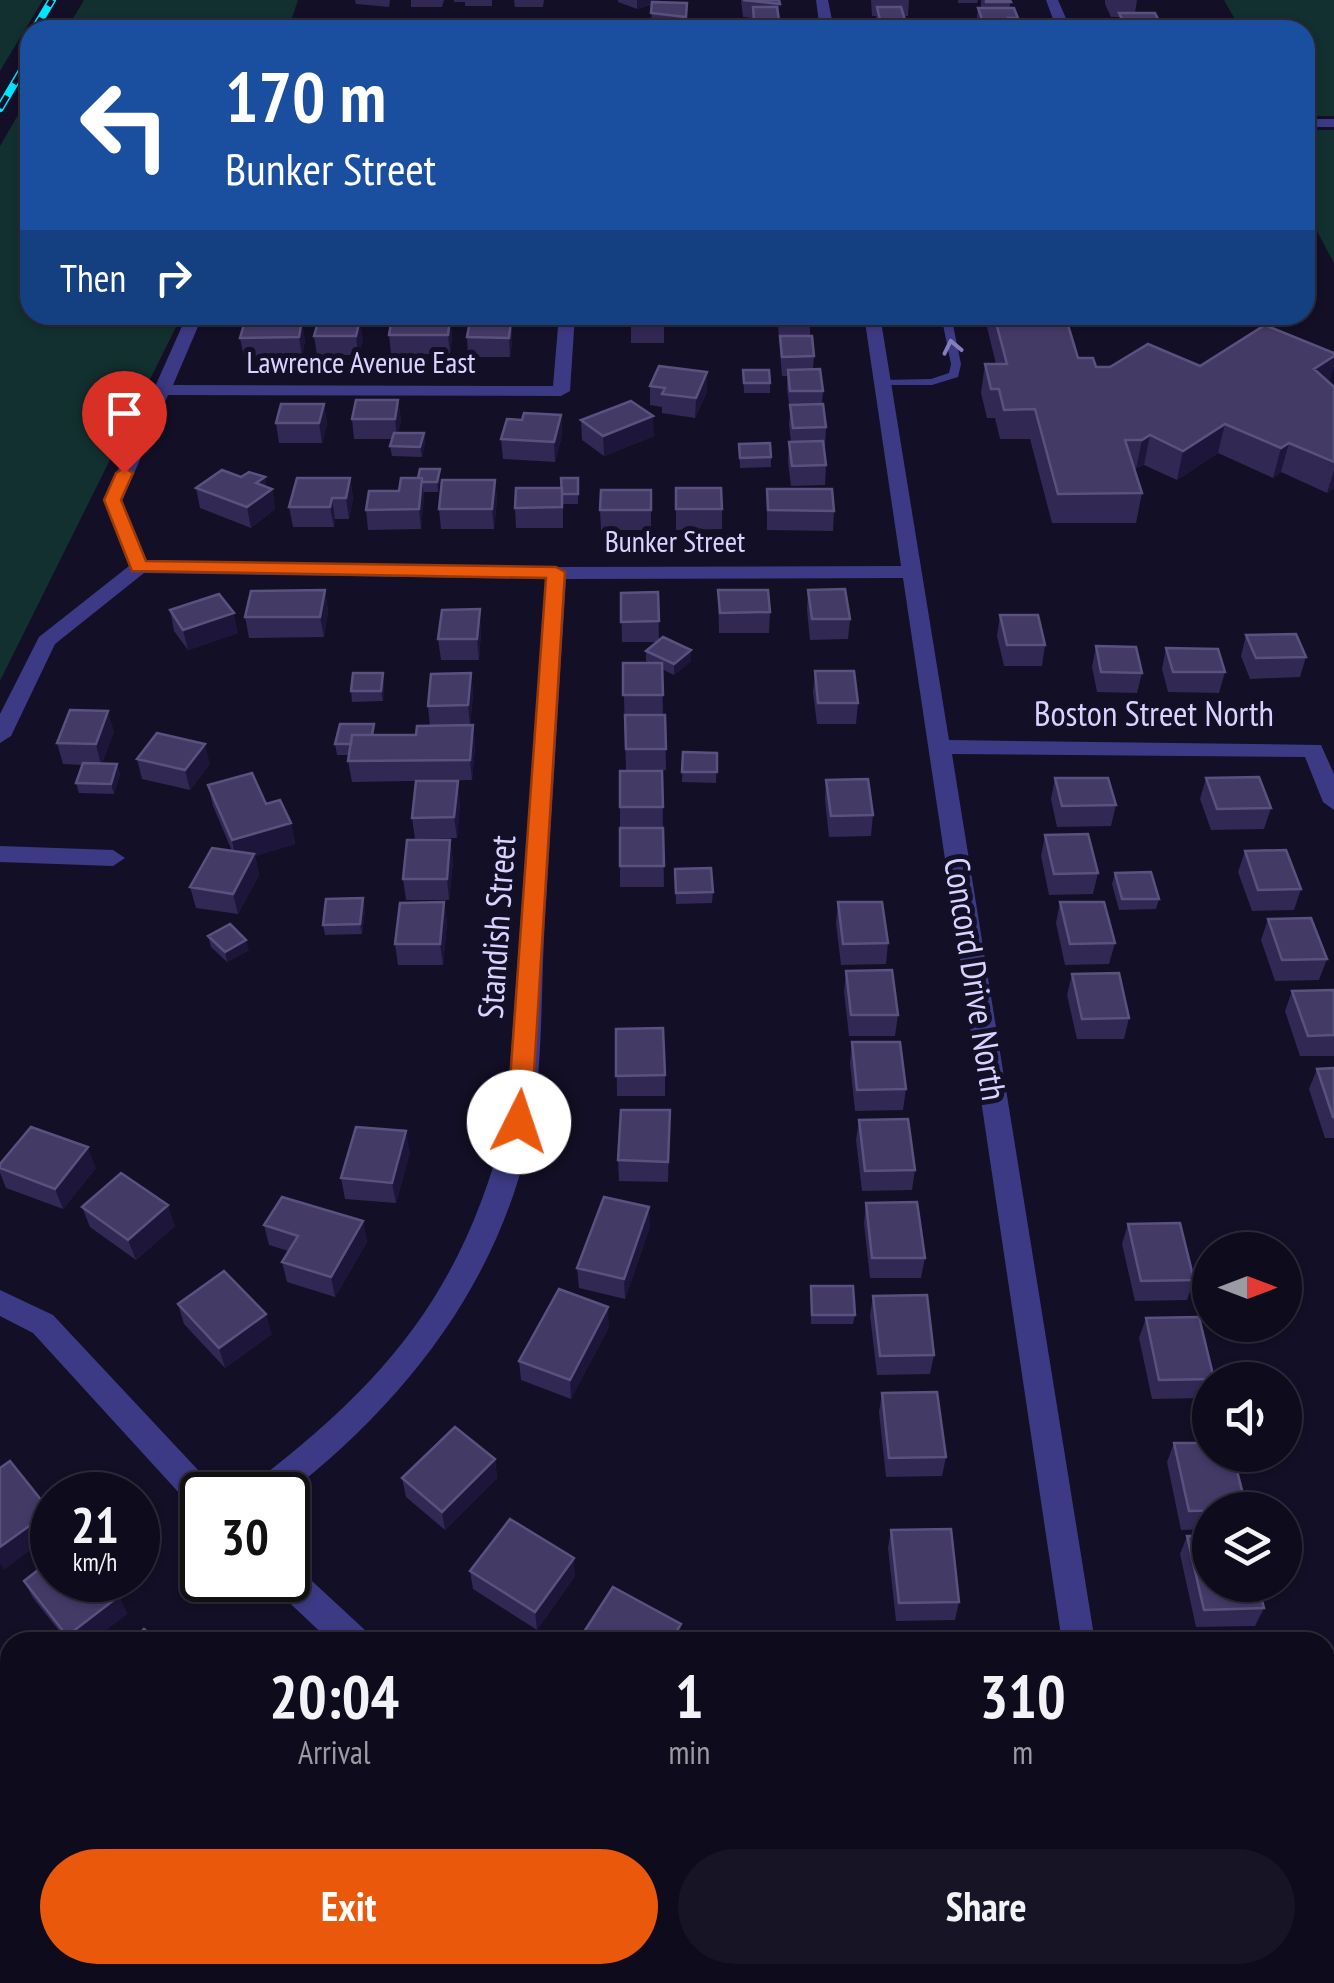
<!DOCTYPE html>
<style>
body{margin:0;font-family:"PT Sans Narrow",sans-serif;background:#171425;color:#f1f3f6;height:100vh;display:flex;flex-direction:column;font-size:38px;white-space:nowrap}
*{box-sizing:border-box;margin:0}
p{font-size:32px;color:#9b9ba3}
.icon{flex:none;width:55px;height:55px;fill:none;stroke:currentColor;stroke-width:2;stroke-linecap:round;stroke-linejoin:round}
.map{position:relative;flex:1;overflow:hidden}
.drawer{position:absolute;left:0px;top:1632px;width:1335px;height:352px;display:flex;flex-direction:column;background:#0e0b1c;border-radius:30px 30px 0 0;box-shadow:0 2px 8px #0004,0 0 0 2px #2e2b3b}
.drawer>*{flex:none}
.banner{position:absolute;left:20px;top:20px;width:1295px;height:305px;border-radius:30px;box-shadow:0 2px 8px #0004,0 0 0 2px #2e2b3b;background:#1a4fa0;color:#fff;overflow:hidden}
.needle{width:65px;rotate:90deg}
.fabs{position:absolute;left:1192px;top:1232px;display:grid;gap:20px}
.fabs a{display:grid;place-items:center;width:110px;height:110px;border-radius:50%;background:#0e0b1c;box-shadow:0 2px 8px #0004,0 0 0 2px #2e2b3b;font-size:50px}
.speed{position:absolute;left:30px;top:1472px;display:flex;gap:20px;font-size:50px;font-weight:700;text-align:center}
.speed>*{display:grid;place-content:center;width:130px;height:130px;border-radius:50%;background:#0e0b1c;box-shadow:0 2px 8px #0004,0 0 0 2px #2e2b3b;line-height:1}
.speed small{font-size:25px;font-weight:400}
.speed .limit{border:5px solid #111;border-radius:15px;background:#fff;color:#111}
.pin{position:absolute;display:grid;place-items:center;width:85px;height:85px;color:#fff;margin:-102px -42px;border-radius:50% 50% 50% 0;rotate:-45deg;box-shadow:0 0 10px #0007}
.pin .icon{rotate:45deg}
.me{position:absolute;width:110px;margin:-55px;rotate:4deg;stroke-linejoin:round;filter:drop-shadow(0 0 8px #0008)}
.turn{display:flex;align-items:center;gap:35px;height:210px;padding:0 40px;font-size:45px}
.turn .icon{width:130px;height:130px;stroke-width:2.5}
.turn b{display:block;font-size:70px;line-height:85px}
.then{display:flex;align-items:center;height:95px;padding:0 40px;background:#0003;gap:20px;font-size:38px}
.eta{display:flex;justify-content:space-evenly;align-items:center;height:170px;text-align:center}
.eta b{font-size:60px;font-weight:700;line-height:70px}
.primary-button{display:flex;gap:20px;margin-top:auto;padding:20px 40px}
.primary-button a{flex:1;height:115px;border-radius:60px;background:#ea580c;color:#fff;font-size:40px;font-weight:700;line-height:115px;text-align:center}
.primary-button a+a{background:#171425;color:#f1f3f6}
.map>svg:first-child{display:block}
.green{fill:#12302f}
.lines{fill:none;stroke-linecap:round;stroke-linejoin:round}
.service{fill:#3d3a85;fill-rule:evenodd}
.minor{fill:#3d3a85;fill-rule:evenodd}
.rail-casing{stroke:#00e5ff;stroke-width:8}
.rail{stroke:#130f26;stroke-width:5;stroke-dasharray:14;stroke-linecap:butt}
.wall{fill:#312854}
.shaded-wall{fill:#1d163a}
.building{fill:#433a66;stroke:#5a527e;stroke-width:2.5}
.oneway{stroke:#837fbc}
.route{fill:#ea580c;stroke:#983908;stroke-width:2.5}
.labels{text-anchor:middle;stroke-width:10;stroke-linejoin:round;paint-order:stroke}
.far-street-label{font-size:30px;fill:#d9d4ff;stroke:#130f26}
.street-label{font-size:35px;fill:#d9d4ff;stroke:#130f26}
</style>
<div class="map">
<svg width="1334" height="1983" viewBox="0 0 1334 1983">
<rect width="100%" height="100%" fill="#130f26"/>
<!-- green -->
<path class="green" d="M0,0H43L0,71Z
M84,0H298L288,30H66Z
M1224,0H1334V116H1305V30H1241Z
M30,94V315H182L0,681V146Z
M1305,130H1334V263L1305,209Z"/>
<g class="lines">
<!-- service -->
<path class="service" d="M941,315H951L961,364L958,377L932,385H878L877,383L882,380L931,379L949,373L951,364Z"/>
<!-- minor -->
<path class="minor" d="M816,0H828L834,30H820Z
M1046,0H1058L1071,30H1057Z
M579,22L586,26L584,29L303,30L296,26L303,22Z
M1305,119H1334V127H1305Z
M187,315H203L173,385L553,386L559,315H575L570,391L561,396L168,395L122,501L147,561L556,567L901,566L864,315H880L949,740L1321,745L1334,774V810L1323,802L1305,757L952,754L1095,1642H1062L903,578L566,579C559,693 552,806 545,920C541,983 543,1064 532,1124C503,1278 407,1401 286,1495H246L251,1485C387,1382 464,1290 506,1121L546,579L144,573L55,644L11,736L0,743V714L39,637L129,566L104,501Z
M0,846L113,850L125,858L113,866L0,862Z
M0,1290L53,1315L213,1486L217,1495H202V1510L191,1506L33,1333L0,1316Z
M288,1565L299,1569L366,1631L370,1642H331L277,1591L272,1580H288Z
M1056,1975H1102L1104,1978L1101,1983H1060Z"/>
<defs>
<path id="rail" d="M34,30L52,0
M0,108L30,57"/>
</defs>
<!-- rail casing -->
<use href="#rail" class="rail-casing"/>
<!-- rail -->
<use href="#rail" class="rail"/>
</g>
<!-- wall -->
<path class="wall" d="M355,0H390L389,7L356,4Z
M411,0H444L442,7H411Z
M454,0H492V6H465V2H454Z
M514,0H544L543,7H515Z
M618,0H661L655,2L687,3L686,30H651L652,4L637,9L618,2Z
M741,0H779L778,30H753L752,18L743,17Z
M871,0H909L908,16H904V26L920,30H877L876,16H872Z
M958,0H978L977,3H958Z
M981,0H1010V8L1018,18L1017,29L1024,30H978L976,25L978,8H981Z
M1105,0H1137L1135,13L1160,23V27L1167,30H1117L1119,17H1111L1105,4Z
M631,315H664V343H631Z
M777,315H810V336L814,356L813,369L823,391L822,404L826,427L825,447H824L826,465L825,485L791,486L788,462L789,442H791L789,425L790,411L787,389V376H782Z
M984,315H1065L1078,358L1096,367L1200,366L1334,353V366L1329,382L1334,386V488L1327,493L1281,472L1273,478L1218,453L1177,480L1144,465L1134,469L1142,493L1136,523H1052L1030,439H1000L995,418H987L981,393L985,364H996Z
M450,318L452,337L450,354H391L389,335Z
M319,319L363,339L358,355H317L314,336Z
M245,321L305,340L302,357H244L240,338Z
M511,321L512,341L510,357H468L467,337Z
M743,370L770,383V393H744Z
M707,372V392L695,418L662,413V407L650,405V386Z
M398,400L401,420L398,433H424L425,443L422,457L392,456L390,446L392,439H354L352,419Z
M324,404L327,424L322,443H279L276,423Z
M561,415L562,435L555,462L503,459L501,439L522,420Z
M581,420L654,436L604,456L582,440Z
M739,444L771,457V467L740,468Z
M440,469V479L438,492H424L421,529L368,530L366,510L399,491L418,478Z
M241,477H265L266,487L272,489L275,509L251,528L200,508L196,488Z
M350,478L353,498L349,519H335L334,527H293L289,507Z
M578,478V504H563V528H516L515,508Z
M495,480L497,500L494,529H441L439,509Z
M676,488L722,509V529L676,530Z
M767,489L834,511L833,531L767,530Z
M651,490V530H601L600,510Z
M325,590L328,611L324,637L249,638L245,617Z
M718,590L770,612L769,633H719Z
M808,590L850,619L848,639L810,640L807,610Z
M658,592L659,640L691,661L674,675L662,669L663,715H665L666,770H626L623,663H649L646,661V651L657,642H622L621,593Z
M170,610L238,633L188,650L174,631Z
M1000,615L1045,645L1042,666H1004L997,636Z
M481,630L479,660H441L438,639Z
M1246,635L1306,657L1300,677L1250,679L1241,656Z
M1096,646L1142,673L1137,693L1097,692L1092,667Z
M1166,648L1225,672L1219,693L1168,692L1162,669Z
M815,671L858,703L856,724H817L813,692Z
M471,673L473,694L470,725H473L475,746L472,780L352,782L348,761L349,755H337L335,744L376,735H416L430,726L428,706Z
M384,683L383,701L352,702L351,691Z
M114,731L102,763L117,764L120,774L114,794L79,793L76,783L83,765L63,764L57,743Z
M683,752L717,753L716,783L682,782Z
M137,759L210,764L190,790L142,779Z
M620,771H662L664,887H620Z
M1055,778L1116,805L1111,826L1057,827L1051,799Z
M1206,778L1271,808L1264,829L1211,830L1200,799Z
M826,780L873,815L871,836L829,837L825,800Z
M208,785L266,804L291,823L295,844L255,856L259,875L238,914L196,908L190,887L232,851L213,806Z
M460,802L457,838L415,839L412,818Z
M1045,835L1098,873L1093,894L1049,895L1041,856Z
M450,840L453,861L449,900H406L403,879Z
M1245,851L1301,889L1294,910L1252,911L1238,872Z
M675,869L713,892L712,903L676,904Z
M1115,873L1159,899L1156,909L1119,910L1112,884Z
M363,898L365,909L362,934L325,935L323,925Z
M444,902L447,923L443,965H398L395,944Z
M838,902L888,943L886,964L841,965L836,923Z
M1060,902L1115,943L1109,964L1065,965L1056,923Z
M1268,919L1327,959L1319,980L1275,981L1261,940Z
M208,936L249,950L227,962L211,947Z
M846,971L898,1015L895,1036H849L844,992Z
M1072,974L1129,1018L1124,1039H1077L1067,995Z
M1334,990V1056H1300L1285,1011L1292,991Z
M616,1029L665,1075V1096H617Z
M852,1042L906,1089L903,1110L855,1111L850,1063Z
M1334,1068V1138H1325L1309,1089L1317,1069Z
M670,1110L668,1182L619,1181L618,1160Z
M859,1120L915,1170L912,1190L862,1191L856,1140Z
M410,1152L396,1203L345,1199L341,1178Z
M0,1164L96,1168L63,1209L6,1188L0,1173Z
M866,1203L925,1258L921,1278H870L864,1223Z
M82,1207L175,1226L136,1260L90,1227Z
M363,1221L367,1242L335,1297L287,1282L282,1262L288,1251L269,1245L264,1225Z
M1128,1224L1194,1280L1187,1300L1135,1301L1122,1244Z
M650,1227L625,1299L579,1288L577,1268Z
M811,1286L855,1315L853,1324H811Z
M873,1296L934,1355L930,1374L877,1375L870,1315Z
M178,1304L272,1334L225,1368L184,1324Z
M1146,1318L1214,1379L1210,1380V1390L1207,1398L1152,1399L1139,1338Z
M609,1327L571,1399L521,1380L519,1361Z
M882,1393L946,1457L942,1476L886,1477L879,1412Z
M1174,1443L1210,1510V1529L1181,1530L1167,1462Z
M495,1459L497,1478L445,1530L406,1497L402,1478Z
M891,1530L959,1602L955,1620L896,1621L888,1548Z
M1187,1536L1264,1608L1255,1626L1196,1627L1180,1554Z
M470,1571L575,1576L537,1630L473,1589Z
M24,1581L119,1596L127,1614L90,1642H68L33,1598Z"/>
<!-- shaded-wall -->
<path class="shaded-wall" d="M637,0H661L637,9Z
M450,318L452,337L450,354L448,335Z
M360,319L363,339L358,355L356,336Z
M302,320L305,340L302,357L299,337Z
M511,321L512,341L510,357L509,338Z
M1334,356V366L1329,383L1314,369Z
M707,372V392L695,418L696,398Z
M398,400L401,420L397,439L395,419Z
M324,404L327,424L322,443L319,423Z
M561,415L562,435L555,462L554,442Z
M653,416L654,436L604,456L603,436Z
M1225,424L1218,453L1177,480L1183,451Z
M424,433L425,443L422,457L420,447Z
M1150,435L1144,465L1136,469L1142,440Z
M1289,443L1281,472L1273,478L1281,448Z
M440,469V479L438,492L437,482Z
M1334,470V488L1327,493Z
M265,477L267,492L272,489L275,509L251,528L247,507L256,483Z
M350,478L353,498L349,519L346,498Z
M422,478L424,498L421,529L419,509Z
M495,480L497,500L494,529L492,509Z
M332,498L335,519L334,527L330,507Z
M325,590L328,611L324,637L320,617Z
M480,609L481,630L479,660L477,639Z
M234,613L238,633L188,650L183,630Z
M691,650V661L674,675V664Z
M383,673L384,683L383,701L381,691Z
M471,673L473,694L470,726L468,705Z
M108,711L114,731L101,765L96,744Z
M473,725L475,746L472,780L470,760Z
M205,744L210,764L190,790L185,770Z
M117,764L120,774L114,794L111,784Z
M458,781L460,802L457,838L454,817Z
M291,823L295,844L255,856L259,875L238,914L233,894L236,861L232,840Z
M450,840L453,861L449,900L447,879Z
M363,898L365,909L362,934L360,924Z
M444,902L447,923L443,965L440,944Z
M246,940L249,950L227,962L225,952Z
M406,1131L410,1152L396,1203L392,1183Z
M88,1147L96,1168L63,1209L55,1189Z
M168,1205L175,1226L136,1260L128,1240Z
M649,1207L650,1227L625,1299L624,1279Z
M363,1221L367,1242L335,1297L331,1277Z
M608,1307L609,1327L571,1399L570,1380Z
M266,1314L272,1334L225,1368L219,1348Z
M495,1459L497,1478L445,1530L442,1512Z
M50,1511L52,1517V1534L4,1570L0,1563V1547Z
M574,1558L575,1576L537,1630L535,1612Z
M119,1596L127,1614L90,1642H71L67,1636Z
M681,1624L680,1642H670Z
M8,1940L10,1942V1968L0,1983V1951Z"/>
<!-- building -->
<path class="building" d="M743,0H779L780,4Z
M986,0H1010L1011,2H986Z
M652,2L687,3L686,17L651,13Z
M753,7H777L779,20H754Z
M877,7H901L905,20H880Z
M978,8H1014L1018,18H1008L1009,22H983Z
M1119,13H1155L1160,23H1124Z
M634,24L649,30H618Z
M882,26H919L920,30H883Z
M352,27H377L376,30H351Z
M486,27V30H457V28Z
M1141,27H1166L1167,30H1142Z
M631,315H664V323L630,324Z
M779,315H810L811,323L780,324Z
M994,315H1065L1078,358H1093L1096,367H1110L1148,344L1200,366L1265,325L1334,353V356L1314,369L1334,387V462L1289,443L1281,448L1225,424L1183,451L1150,435L1142,440H1125L1142,493L1058,494L1035,409L1004,410L999,389H991L985,364H1007Z
M392,318H450L448,335H389Z
M319,319H360L356,336H314Z
M302,320L299,337L240,338L245,321Z
M470,321H511L509,338L467,337Z
M780,336H812L814,356L782,357Z
M659,366L707,372L696,398L662,394L665,388L650,386Z
M820,369L823,391H790L788,370Z
M743,370H769L770,383H744Z
M356,400H398L395,419H352Z
M631,401L653,416L603,436L581,420Z
M281,404H324L319,423H276Z
M823,404L826,427L793,428L790,405Z
M524,413L561,415L554,442L501,439L507,419L522,420Z
M394,433H424L420,447L390,446Z
M823,441L826,465L792,466L789,442Z
M770,443L771,457L740,458L739,444Z
M420,469H440L437,482H422V478H418Z
M222,470L241,477L249,472L265,477L256,483L272,489L247,507L196,488Z
M297,478H350L346,498H332L330,507H289Z
M401,478H422L419,509L366,510L369,491H399Z
M561,478H578V494H562Z
M442,480H495L492,509H439Z
M516,488H562V507L515,508Z
M676,488H721L722,509H676Z
M767,489H832L834,511L768,510Z
M601,490H651V510H600Z
M845,589L850,619H812L808,590Z
M325,590L320,617H245L251,591Z
M718,590H768L770,612L720,613Z
M658,592L659,621L621,622V593Z
M219,594L234,613L183,630L170,610Z
M480,609L477,639H438L442,610Z
M1000,615H1038L1045,645H1007Z
M1296,634L1306,657L1256,658L1246,635Z
M663,637L691,650L674,664L646,651Z
M1096,646L1136,647L1142,673L1101,672Z
M1166,648L1218,649L1225,672H1173Z
M623,663H662L663,695H623Z
M815,671H854L858,703H818Z
M353,673H383L381,691H351Z
M471,673L468,705L428,706L431,674Z
M70,710L108,711L96,744L57,743Z
M625,715H665L666,749H626Z
M340,724H374L372,735H352L351,744H335Z
M473,725L470,760L348,761L352,735H416L417,726Z
M157,733L205,744L185,770L137,759Z
M683,752L717,753V772H682Z
M83,763L117,764L111,784L76,783Z
M620,771H662L663,807H620Z
M252,773L266,804L280,800L291,823L232,840L208,785Z
M1259,777L1271,808L1217,809L1206,778Z
M1055,778H1108L1116,805L1062,806Z
M868,779L873,815L831,816L826,780Z
M416,781H458L454,817L412,818Z
M620,828H663L664,866H620Z
M1088,834L1098,873L1054,874L1045,835Z
M407,840H450L447,879H403Z
M212,848L254,854L233,894L190,887Z
M1286,850L1301,889L1258,890L1245,851Z
M711,868L713,892L676,893L675,869Z
M1151,872L1159,899H1122L1115,873Z
M363,898L360,924L323,925L326,899Z
M444,902L440,944H395L400,903Z
M838,902H882L888,943L843,944Z
M1060,902H1104L1115,943L1070,944Z
M1311,918L1327,959L1282,960L1268,919Z
M230,924L246,940L225,952L208,936Z
M892,970L898,1015H851L846,971Z
M1119,973L1129,1018L1082,1019L1072,974Z
M1334,990V1035L1308,1036L1292,991Z
M663,1028L665,1075L616,1076V1029Z
M852,1042H900L906,1089L857,1090Z
M1334,1068V1117H1333L1317,1069Z
M621,1110H670L668,1162L618,1160Z
M908,1119L915,1170L865,1171L859,1120Z
M31,1127L88,1147L55,1189L0,1168V1164Z
M356,1127L406,1131L392,1183L341,1178Z
M121,1173L168,1205L128,1240L82,1207Z
M282,1197L363,1221L331,1277L282,1262L298,1236L264,1225Z
M604,1197L649,1207L624,1279L577,1268Z
M917,1202L925,1258H872L866,1203Z
M1180,1223L1194,1280L1141,1281L1128,1224Z
M224,1271L266,1314L219,1348L178,1304Z
M811,1286H853L855,1315H812Z
M559,1289L608,1307L570,1380L519,1361Z
M927,1295L934,1355L880,1356L873,1296Z
M1199,1317L1214,1379L1159,1380L1146,1318Z
M937,1392L946,1457L889,1458L882,1393Z
M455,1427L495,1459L442,1512L402,1478Z
M1174,1443H1210V1455H1233L1247,1510L1189,1511Z
M10,1461L50,1511L0,1547V1468Z
M510,1519L574,1558L535,1612L470,1571Z
M951,1529L959,1602L899,1603L891,1530Z
M1187,1536H1210V1585H1258L1264,1608L1204,1610Z
M52,1559V1580H106L119,1596L67,1636L24,1581Z
M613,1587L681,1624L670,1642H588L580,1638Z
M144,1629L159,1642H130Z
M0,1935L8,1940L0,1951Z
M170,1975H176L184,1983H163Z
M555,1975H650L647,1983H552Z"/>
<!-- one-way arrows -->
<defs><path id="oneway-chevron" d="M-2-3.5L2.5 0L-2 3.5" fill="none" stroke-width="1.6" stroke-linecap="round" stroke-linejoin="round" transform="scale(2.5)"/></defs>
<use class="oneway" href="#oneway-chevron" transform="translate(952 347) rotate(-102)"/>
<!-- route -->
<path class="route" d="M124,468L133,473L121,500L146,561L556,567L565,572L531,1122L527,1128H510L507,1122L546,578L132,571L104,500L116,473Z"/>
<g class="labels">
<!-- far-street labels -->
<g class="far-street-label">
<text x="361" y="373">Lawrence Avenue East</text>
<text x="675" y="552">Bunker Street</text>
</g>
<!-- street labels -->
<g class="street-label">
<text x="1154" y="726">Boston Street North</text>
<text transform="translate(497 927) rotate(-86)" y="12">Standish Street</text>
<text transform="translate(975 979) rotate(81)" y="12">Concord Drive North</text>
</g>
</g>
</svg>
<div class="fabs">
<a><svg class="needle" viewBox="-14 -14 28 28"><path d="M0-13l5 13h-10z" fill="#e53935"/><path d="M0 13l5-13h-10z" fill="#9b9ba3"/></svg></a>
<a><svg class="icon" aria-label="sound" viewBox="0 0 24 24"><path d="M4 9h4l5-4v14l-5-4H4zM17 9q2 3 0 6"/></svg></a>
<a><svg class="icon" aria-label="layers" viewBox="0 0 24 24"><path d="M12 4l9 5-9 5-9-5zM3 14l9 5 9-5"/></svg></a>
</div>
<div class="speed"><div>21<small>km/h</small></div><div class="limit">30</div></div>
<div class="pin" style="left:124px;top:473px;background:#d93025"><svg class="icon" aria-label="arrive" viewBox="0 0 24 24"><path d="M6 21V4h12l-3 4 3 4H6"/></svg></div>
<svg class="me" style="left:519px;top:1122px" viewBox="-20 -20 40 40"><circle r="19" fill="#fff"/><path d="M0-13L10 11 0 6-10 11z" fill="#ea580c"/></svg>
<div class="banner">
<div class="turn"><svg class="icon" aria-label="left" viewBox="0 0 24 24"><path d="M17 20v-9H6M10 6l-5 5 5 5"/></svg><div><b>170 m</b>Bunker Street</div></div>
<div class="then">Then<svg class="icon" aria-label="right" viewBox="0 0 24 24"><path d="M7 20v-9h11M14 6l5 5-5 5"/></svg></div>
</div>
<section class="drawer">
<div class="eta">
<div><b>20:04</b><p>Arrival</p></div>
<div><b>1</b><p>min</p></div>
<div><b>310</b><p>m</p></div>
</div>
<div class="primary-button"><a>Exit</a><a>Share</a></div>
</section>
</div>
